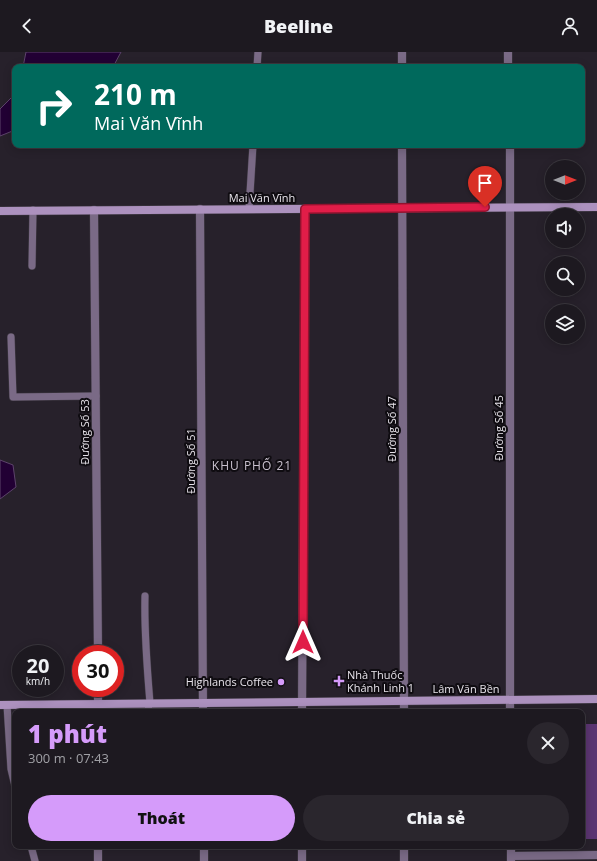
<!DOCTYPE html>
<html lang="vi">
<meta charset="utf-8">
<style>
body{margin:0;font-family:"Open Sans",sans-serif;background:#2a262d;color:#f1f3f6;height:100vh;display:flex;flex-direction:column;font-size:15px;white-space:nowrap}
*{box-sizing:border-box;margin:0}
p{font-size:13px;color:#a0a0a5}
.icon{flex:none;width:22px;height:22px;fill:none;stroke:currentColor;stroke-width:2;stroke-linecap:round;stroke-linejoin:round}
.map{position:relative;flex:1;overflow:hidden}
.details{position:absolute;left:12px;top:657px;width:573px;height:140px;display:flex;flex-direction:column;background:#1d1920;border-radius:8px;box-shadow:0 2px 10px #0003,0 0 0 1px #3b383e}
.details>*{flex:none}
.top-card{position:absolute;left:12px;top:12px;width:573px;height:84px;border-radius:8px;box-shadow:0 2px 10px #0003,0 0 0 1px #3b383e;background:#00695c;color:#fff;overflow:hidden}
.needle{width:26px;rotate:90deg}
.buttons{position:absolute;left:545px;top:108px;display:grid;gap:8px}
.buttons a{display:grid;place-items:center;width:40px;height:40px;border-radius:50%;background:#1d1920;box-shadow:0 2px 10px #0003,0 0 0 1px #3b383e;font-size:20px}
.speed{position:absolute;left:12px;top:593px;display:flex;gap:8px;font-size:20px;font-weight:700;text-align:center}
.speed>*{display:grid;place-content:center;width:52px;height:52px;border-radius:50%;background:#1d1920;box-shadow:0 2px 10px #0003,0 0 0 1px #3b383e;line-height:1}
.speed small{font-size:10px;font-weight:400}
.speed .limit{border:6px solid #d22;background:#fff;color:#111}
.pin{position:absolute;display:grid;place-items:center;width:34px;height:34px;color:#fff;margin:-41px -17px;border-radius:50% 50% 50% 0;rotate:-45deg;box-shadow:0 0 4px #0007}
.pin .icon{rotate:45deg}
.me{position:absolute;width:44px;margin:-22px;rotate:0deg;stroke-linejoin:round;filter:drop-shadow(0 0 3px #0008)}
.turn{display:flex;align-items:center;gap:14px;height:84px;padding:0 16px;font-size:18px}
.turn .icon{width:52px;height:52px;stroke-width:2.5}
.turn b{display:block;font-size:28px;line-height:34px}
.round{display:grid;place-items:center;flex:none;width:42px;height:42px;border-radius:21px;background:#2a262d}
.summary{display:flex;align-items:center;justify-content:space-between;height:68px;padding:0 16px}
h1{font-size:24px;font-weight:800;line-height:30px;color:#d59bfa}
.button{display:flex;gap:8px;margin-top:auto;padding:8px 16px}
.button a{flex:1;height:46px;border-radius:24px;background:#d59bfa;color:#111;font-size:16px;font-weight:800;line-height:46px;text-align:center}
.button a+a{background:#2a262d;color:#f1f3f6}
header{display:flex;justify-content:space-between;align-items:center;height:52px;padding:0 16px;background:#1d1920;font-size:18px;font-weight:800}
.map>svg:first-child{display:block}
.water{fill:#220034;stroke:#5d446b}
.building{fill:#5b3571}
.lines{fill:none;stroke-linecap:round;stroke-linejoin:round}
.lane-casing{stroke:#423c46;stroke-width:8}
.street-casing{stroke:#423c46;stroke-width:9}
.secondary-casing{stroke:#423c46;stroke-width:9}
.lane{stroke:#7a6a86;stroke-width:7}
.street{stroke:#7a6a86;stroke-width:8}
.secondary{stroke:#ac91be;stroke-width:8}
.route-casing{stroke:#92132f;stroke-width:10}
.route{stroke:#e11d48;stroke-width:7}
.poi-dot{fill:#d59bfa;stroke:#0f0c11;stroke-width:1.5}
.labels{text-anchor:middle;stroke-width:4;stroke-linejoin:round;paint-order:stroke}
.street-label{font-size:11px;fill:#e7e3ea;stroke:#0f0c11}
.poi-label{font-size:11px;fill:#e7e3ea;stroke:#0f0c11;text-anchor:start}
.neighbourhood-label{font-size:12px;letter-spacing:1px;fill:#c9c1ce;stroke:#0f0c11}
</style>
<header><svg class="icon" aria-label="back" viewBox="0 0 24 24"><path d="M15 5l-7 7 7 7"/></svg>Beeline<svg class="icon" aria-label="person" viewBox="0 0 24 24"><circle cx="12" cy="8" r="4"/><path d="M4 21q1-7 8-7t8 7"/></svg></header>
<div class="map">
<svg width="597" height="809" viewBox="0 0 597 809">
<rect width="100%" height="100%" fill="#27212b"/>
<!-- water -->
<path class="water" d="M26,0H121L113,15H23Z
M15,40V78L0,84V57L13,44Z
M0,408L13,413L16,435L0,447Z"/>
<!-- building -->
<path class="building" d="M582,672H597V787H582Z"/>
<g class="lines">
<defs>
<path id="lane" d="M257,15L258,0
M249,157L253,93
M32,214L33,158
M11,285L13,345L96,344
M145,544C144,580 147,615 150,651
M7,653L11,717L15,734
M148,660L149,651
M31,794L35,809"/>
<path id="street" d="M402,0V15
M508,0V15
M402,93L404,660
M510,93V660
M200,157L203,660
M94,158L98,602
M98,636V660
M302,660L305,157
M98,794V809
M204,794V809
M404,794V809
M511,794V809
M511,804L597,803
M302,809V794"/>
<path id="secondary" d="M0,159L597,155
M0,653L597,647"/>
</defs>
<!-- lane casing -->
<use href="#lane" class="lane-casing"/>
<!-- street casing -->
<use href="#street" class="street-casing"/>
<!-- secondary casing -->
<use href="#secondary" class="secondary-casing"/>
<!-- lane -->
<use href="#lane" class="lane"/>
<!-- street -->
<use href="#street" class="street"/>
<!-- secondary -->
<use href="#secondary" class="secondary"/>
</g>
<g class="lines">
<defs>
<path id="route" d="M303,590L305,157L485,155"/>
</defs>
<!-- route casing -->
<use href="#route" class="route-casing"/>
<!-- route -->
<use href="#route" class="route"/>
</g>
<!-- markers -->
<g class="poi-dot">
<path d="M337 623h4v4h4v4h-4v4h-4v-4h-4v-4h4z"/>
<circle cx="281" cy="630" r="4"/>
</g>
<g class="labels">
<!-- street labels -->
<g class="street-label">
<text x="262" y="150">Mai Văn Vĩnh</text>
<text transform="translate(499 376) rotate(-90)" y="4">Đường Số 45</text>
<text transform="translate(392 377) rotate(-90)" y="4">Đường Số 47</text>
<text transform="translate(85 380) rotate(-90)" y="4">Đường Số 53</text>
<text transform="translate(191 409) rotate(-90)" y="4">Đường Số 51</text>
<text x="466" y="641">Lâm Văn Bền</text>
</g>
<!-- poi labels -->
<g class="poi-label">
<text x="347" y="627">Nhà Thuốc<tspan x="347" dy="13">Khánh Linh 1</tspan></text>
<text x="273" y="634" text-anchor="end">Highlands Coffee</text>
</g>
<!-- neighbourhood labels -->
<g class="neighbourhood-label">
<text x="252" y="418">KHU PHỐ 21</text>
</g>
</g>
</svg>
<div class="buttons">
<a><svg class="needle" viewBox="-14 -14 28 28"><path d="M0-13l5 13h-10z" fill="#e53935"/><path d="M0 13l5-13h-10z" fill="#a0a0a5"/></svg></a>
<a><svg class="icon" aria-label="sound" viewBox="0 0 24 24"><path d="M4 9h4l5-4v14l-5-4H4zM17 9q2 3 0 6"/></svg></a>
<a><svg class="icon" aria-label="search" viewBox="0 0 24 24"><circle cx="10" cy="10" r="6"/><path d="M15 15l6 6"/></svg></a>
<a><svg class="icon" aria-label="layers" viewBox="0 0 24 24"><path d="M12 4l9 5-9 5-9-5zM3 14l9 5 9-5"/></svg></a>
</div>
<div class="speed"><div>20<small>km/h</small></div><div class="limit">30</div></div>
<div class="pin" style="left:485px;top:155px;background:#d93025"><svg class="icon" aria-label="arrive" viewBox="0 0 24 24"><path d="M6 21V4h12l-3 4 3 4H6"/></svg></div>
<svg class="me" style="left:303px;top:590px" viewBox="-20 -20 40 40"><path d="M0-17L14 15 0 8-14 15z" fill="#e11d48" stroke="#fff" stroke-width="4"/></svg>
<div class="top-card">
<div class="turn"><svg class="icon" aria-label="right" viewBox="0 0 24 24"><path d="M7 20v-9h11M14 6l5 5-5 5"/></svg><div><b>210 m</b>Mai Văn Vĩnh</div></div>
</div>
<section class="details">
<div class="summary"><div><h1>1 phút</h1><p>300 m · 07:43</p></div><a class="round"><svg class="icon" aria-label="close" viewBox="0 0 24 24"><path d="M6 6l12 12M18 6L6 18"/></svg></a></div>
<div class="button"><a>Thoát</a><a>Chia sẻ</a></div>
</section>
</div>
